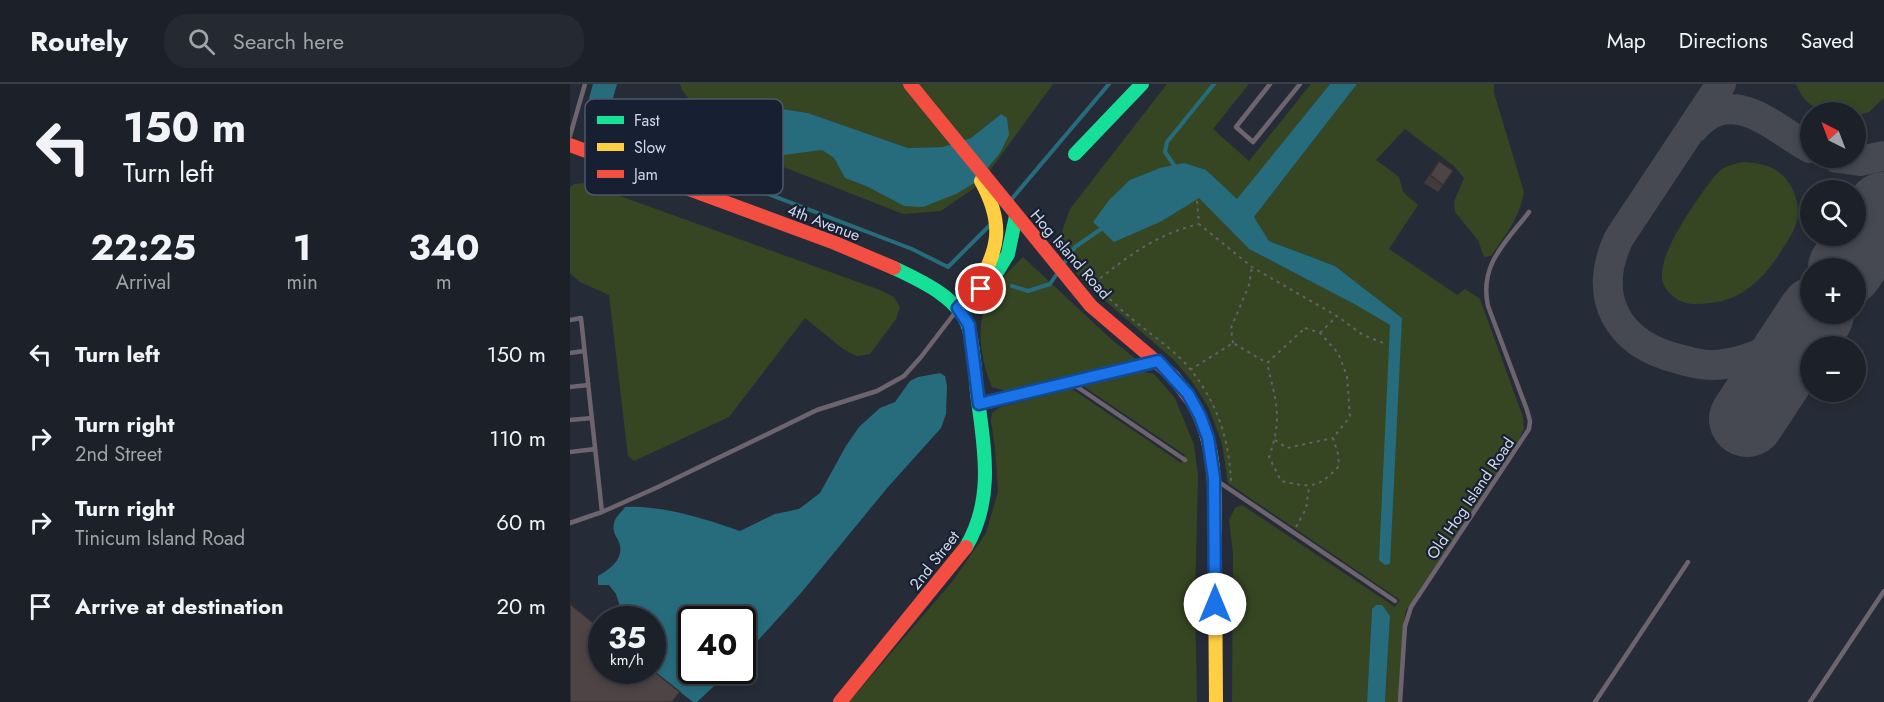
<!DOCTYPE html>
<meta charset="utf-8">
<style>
body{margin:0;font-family:Jost,sans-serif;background:#252931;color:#f1f3f6;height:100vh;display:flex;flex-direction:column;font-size:22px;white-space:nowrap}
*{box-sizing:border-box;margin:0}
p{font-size:20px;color:#a0a3a8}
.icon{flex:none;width:33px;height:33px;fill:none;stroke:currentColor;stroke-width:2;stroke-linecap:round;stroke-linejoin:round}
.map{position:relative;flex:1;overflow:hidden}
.side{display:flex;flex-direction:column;background:#1c2129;width:570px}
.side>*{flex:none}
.banner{background:#1c2129;color:#f1f3f6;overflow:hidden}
.needle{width:39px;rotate:318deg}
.controls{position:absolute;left:1230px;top:18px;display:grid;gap:12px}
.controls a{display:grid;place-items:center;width:66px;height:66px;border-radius:50%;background:#1c2129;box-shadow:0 3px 9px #0003,0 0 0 2px #3a3e46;font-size:30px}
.speed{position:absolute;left:18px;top:522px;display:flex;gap:12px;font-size:30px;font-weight:700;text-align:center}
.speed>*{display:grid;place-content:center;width:78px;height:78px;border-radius:50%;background:#1c2129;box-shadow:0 3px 9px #0003,0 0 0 2px #3a3e46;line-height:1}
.speed small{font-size:15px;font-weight:400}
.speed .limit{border:3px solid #111;border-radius:9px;background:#fff;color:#111}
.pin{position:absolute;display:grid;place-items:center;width:51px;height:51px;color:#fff;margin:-26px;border:3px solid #fff;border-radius:50%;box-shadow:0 2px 6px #0007}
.me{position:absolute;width:66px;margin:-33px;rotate:0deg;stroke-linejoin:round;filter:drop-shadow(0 0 4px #0008)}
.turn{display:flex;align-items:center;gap:21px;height:126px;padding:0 24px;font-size:27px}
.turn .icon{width:78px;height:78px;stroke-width:2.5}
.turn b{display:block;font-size:42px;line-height:51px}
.eta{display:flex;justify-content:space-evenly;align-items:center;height:102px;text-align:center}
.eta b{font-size:36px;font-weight:700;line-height:42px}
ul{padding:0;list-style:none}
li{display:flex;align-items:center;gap:18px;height:84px;padding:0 24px}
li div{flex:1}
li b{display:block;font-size:22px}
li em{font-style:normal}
header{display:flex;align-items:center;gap:36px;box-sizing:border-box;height:84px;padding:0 30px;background:#1c2129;border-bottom:2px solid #3a3e46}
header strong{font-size:28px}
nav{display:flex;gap:33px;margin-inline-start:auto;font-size:21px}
.search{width:420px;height:54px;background:#252931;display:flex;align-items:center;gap:15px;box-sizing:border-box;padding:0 21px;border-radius:24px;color:#a0a3a8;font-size:22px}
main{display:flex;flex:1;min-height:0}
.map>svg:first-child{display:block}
.green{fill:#364623;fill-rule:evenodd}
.water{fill:#266c7d}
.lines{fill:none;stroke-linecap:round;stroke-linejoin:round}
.stream{stroke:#266c7d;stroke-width:4}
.taxiway{stroke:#464852;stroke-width:30}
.runway{stroke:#464852;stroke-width:76}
.path{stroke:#64616a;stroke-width:2;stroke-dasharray:3 4.5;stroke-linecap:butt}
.lane{stroke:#6e6470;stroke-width:4.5}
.fast{stroke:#16e098;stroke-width:14}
.slow{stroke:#ffcf43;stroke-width:14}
.jam{stroke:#f24e42;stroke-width:14}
.wall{fill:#433a3b}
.building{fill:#4e4345;stroke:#372f30;stroke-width:1.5}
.route-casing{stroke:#114b97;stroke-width:15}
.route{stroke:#1a73e8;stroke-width:10}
.labels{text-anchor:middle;stroke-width:4.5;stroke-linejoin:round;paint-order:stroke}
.street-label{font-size:16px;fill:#d0d7e4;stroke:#172033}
.key{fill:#172033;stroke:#4e5768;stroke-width:1.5}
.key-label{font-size:16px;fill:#d0d7e4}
</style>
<header>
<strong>Routely</strong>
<div class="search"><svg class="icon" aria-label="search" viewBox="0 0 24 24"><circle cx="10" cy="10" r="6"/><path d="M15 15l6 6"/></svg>Search here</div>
<nav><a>Map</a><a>Directions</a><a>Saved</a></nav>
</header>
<main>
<section class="side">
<div class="banner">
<div class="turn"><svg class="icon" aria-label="left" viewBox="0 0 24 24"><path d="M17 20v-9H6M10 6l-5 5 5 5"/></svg><div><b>150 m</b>Turn left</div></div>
</div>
<div class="eta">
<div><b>22:25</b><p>Arrival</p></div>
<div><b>1</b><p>min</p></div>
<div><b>340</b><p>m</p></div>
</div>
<ul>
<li><svg class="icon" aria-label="left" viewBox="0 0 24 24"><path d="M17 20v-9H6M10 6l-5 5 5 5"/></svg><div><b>Turn left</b></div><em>150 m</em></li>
<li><svg class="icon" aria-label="right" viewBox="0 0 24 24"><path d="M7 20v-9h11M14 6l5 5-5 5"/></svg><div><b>Turn right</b><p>2nd Street</p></div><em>110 m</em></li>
<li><svg class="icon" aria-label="right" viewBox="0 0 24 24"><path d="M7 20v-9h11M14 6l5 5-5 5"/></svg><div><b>Turn right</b><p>Tinicum Island Road</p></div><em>60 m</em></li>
<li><svg class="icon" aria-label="arrive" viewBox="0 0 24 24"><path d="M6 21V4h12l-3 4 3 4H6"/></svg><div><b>Arrive at destination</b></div><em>20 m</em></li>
</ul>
</section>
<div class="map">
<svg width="1314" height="618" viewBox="0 0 1314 618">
<rect width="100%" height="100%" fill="#262c37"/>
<!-- green -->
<path class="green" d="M110,0H483L410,100L371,127L333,130L191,74L135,35L112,6ZM204,24L238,29L338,64L372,63L401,54L431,30L334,122L296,102L275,94L264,74L252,66L207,72L180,45L184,26Z
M597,0H679L643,45L679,77L741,0H760L667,116L636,86L592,137L629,113L679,165L786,221L820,241L832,234L765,182L699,157L684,133L787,0H924V9L954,108C950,133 935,152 921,172L914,173L908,156L885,128L884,118L894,94L884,82L835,45L806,76L829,93L833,108L848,121L819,165L887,211L895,205L910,215L953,333L954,344L949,356L835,528L829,618H815L820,532L812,522L806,521L802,525L797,618H662L663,469L659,436L665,424L672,421L825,523L830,516L658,399L652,360L639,324L621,296L604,276L519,203L507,190L491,165C489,151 496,137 500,125Z
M1226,0H1314V14L1299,28L1286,32V28C1258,28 1238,30 1226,0Z
M1174,78C1184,79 1195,80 1204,85C1221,94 1231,118 1227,136C1225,146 1218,156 1213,164C1196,192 1174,216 1140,219C1131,220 1121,221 1113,218C1105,215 1096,207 1093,199C1089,189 1096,169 1101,160C1107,145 1140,94 1152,85C1159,81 1166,79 1174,78Z
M14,99L310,206L324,213L330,223L326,235L300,270L287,272L273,265L235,234L159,333L64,377L58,372L39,211L10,198L0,189V103L5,100Z
M453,173L542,256L567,276L512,292L436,307L422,303C410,276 404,233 422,208C430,195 442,184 453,173Z
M570,287L584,290L605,314L624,361L628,392L625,517L627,618H279L382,498L416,449L428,408L425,364L421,337L422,329L430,323L502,305L611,379L615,371L513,302Z"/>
<!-- water -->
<path class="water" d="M23,0H47L34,45L29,47L16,40L14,33Z
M760,0H787L684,133L699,157L765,182L832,234L820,480L815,481L809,476L820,241L786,221L679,165L629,114L592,137L544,158L523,138L540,115L560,96L590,84L614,79L636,86L667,115Z
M205,24L238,29L338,64L372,63L401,54L431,30L437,34L439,51L430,69L406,98L386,110L353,123L334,122L296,102L275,94L264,74L252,66L207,72L179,45L177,34L184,26Z
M370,289L375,292L377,302L376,330L371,344L318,403L231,509L173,573L172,536H122V586L160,587L127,618H123L82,586V536L54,535L46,510L39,501H28V492C40,485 55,475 49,458C46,451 42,448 44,439C45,433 52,428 55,423C88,420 139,436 170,447L205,430L229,425L250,409L276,362L289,343L310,324L325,318L340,297L348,293Z
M806,521H812L820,532L815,618H797L802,525Z"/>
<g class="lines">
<!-- stream -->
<path class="stream" d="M31,43L49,53L342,165L378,183L422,139
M606,84L595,68L597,58L644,0
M440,117L539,0
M442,202L458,207L480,200L505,163L534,143"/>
<!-- taxiway -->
<path class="taxiway" d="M1151,0L1049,154C1021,213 1047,260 1109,275C1124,279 1138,283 1154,280C1185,276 1215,258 1240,239
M1124,44C1163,0 1203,44 1240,64
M1267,74L1290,77L1314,72"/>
<!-- runway -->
<path class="runway" d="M1276,184L1314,126
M1177,335L1246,230"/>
<!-- path -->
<path class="path" d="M627,117L629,140L682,183L767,232L793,251L816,260
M508,183C525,201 543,219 561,234C581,251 605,266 621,286C647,319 659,355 661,397
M524,199C559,172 584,151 629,140
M735,244L750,249L768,269L777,292L780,333L763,354L768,370L769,382C747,406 740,403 711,397L699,373C713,333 706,318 697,279Z
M750,249L767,232
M663,259L661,244L679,201L682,183
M620,286L663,259L697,279
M705,356L717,364L763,354
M726,443L736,425L739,403"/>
<!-- lane -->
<path class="lane" d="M700,0L666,43L683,58L730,0
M0,52L15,0
M0,236L11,234L32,428
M0,269L14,267
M500,298L615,376
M0,303L18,301
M411,319L581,278
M0,336L22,334
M0,368L25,365
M646,396L825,517
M0,439L32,428L88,403L247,326L307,307L334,292L351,273L387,226
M830,618L835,542L841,523L959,345L960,337L957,326L918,222C909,181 935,159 959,128
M1025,618L1118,478
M1240,618L1314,507"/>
<!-- fast -->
<path class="fast" d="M505,70L572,0
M324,184C351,197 390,214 399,245C404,265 405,288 407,309C414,363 425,414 396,463
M388,224L427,188L438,170L446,132"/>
<!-- slow -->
<path class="slow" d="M405,207C429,165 435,141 411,97
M623,319C651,367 644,427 645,481C645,526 646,572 646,618"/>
<!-- jam -->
<path class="jam" d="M340,0L521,222L603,292L623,319
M0,61L265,159L324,184
M270,618L396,463"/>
</g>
<!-- wall -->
<path class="wall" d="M869,77L883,87L868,108L854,99Z"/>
<!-- building -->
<path class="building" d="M869,77L883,87L873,101L860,91Z
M0,520L32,546V586H82L110,608L102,618H0Z"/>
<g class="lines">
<defs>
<path id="route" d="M411,205L405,207L388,224L399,241L409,320L588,277L618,310L630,332L638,354L644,394L645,520"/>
</defs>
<!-- route casing -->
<use href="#route" class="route-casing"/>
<!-- route -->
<use href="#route" class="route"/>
</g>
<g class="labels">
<!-- street labels -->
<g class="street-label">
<text transform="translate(254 138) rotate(21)" y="6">4th Avenue</text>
<text transform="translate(501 170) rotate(49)" y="6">Hog Island Road</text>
<text transform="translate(900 414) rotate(-56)" y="6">Old Hog Island Road</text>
<text transform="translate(364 476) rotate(-52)" y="6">2nd Street</text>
</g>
</g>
<!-- legend -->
<rect x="15" y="15" width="198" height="96" rx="9" class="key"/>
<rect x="27" y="32" width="27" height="8" fill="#16e098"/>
<rect x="27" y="59" width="27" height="8" fill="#ffcf43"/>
<rect x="27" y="86" width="27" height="8" fill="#f24e42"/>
<g class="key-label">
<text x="64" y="42">Fast</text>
<text x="64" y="69">Slow</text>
<text x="64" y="96">Jam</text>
</g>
</svg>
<div class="controls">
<a><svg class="needle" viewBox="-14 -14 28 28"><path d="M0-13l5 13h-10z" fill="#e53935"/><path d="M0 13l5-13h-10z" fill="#a0a3a8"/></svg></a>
<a><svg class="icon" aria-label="search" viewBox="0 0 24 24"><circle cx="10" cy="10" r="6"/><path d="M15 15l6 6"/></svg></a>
<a>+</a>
<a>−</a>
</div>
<div class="speed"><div>35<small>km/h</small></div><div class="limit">40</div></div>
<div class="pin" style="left:411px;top:205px;background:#d93025"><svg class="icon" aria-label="arrive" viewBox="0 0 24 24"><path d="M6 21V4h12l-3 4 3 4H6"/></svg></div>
<svg class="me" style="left:645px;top:520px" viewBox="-20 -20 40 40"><circle r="19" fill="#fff"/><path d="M0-13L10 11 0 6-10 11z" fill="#1a73e8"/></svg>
</div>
</main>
